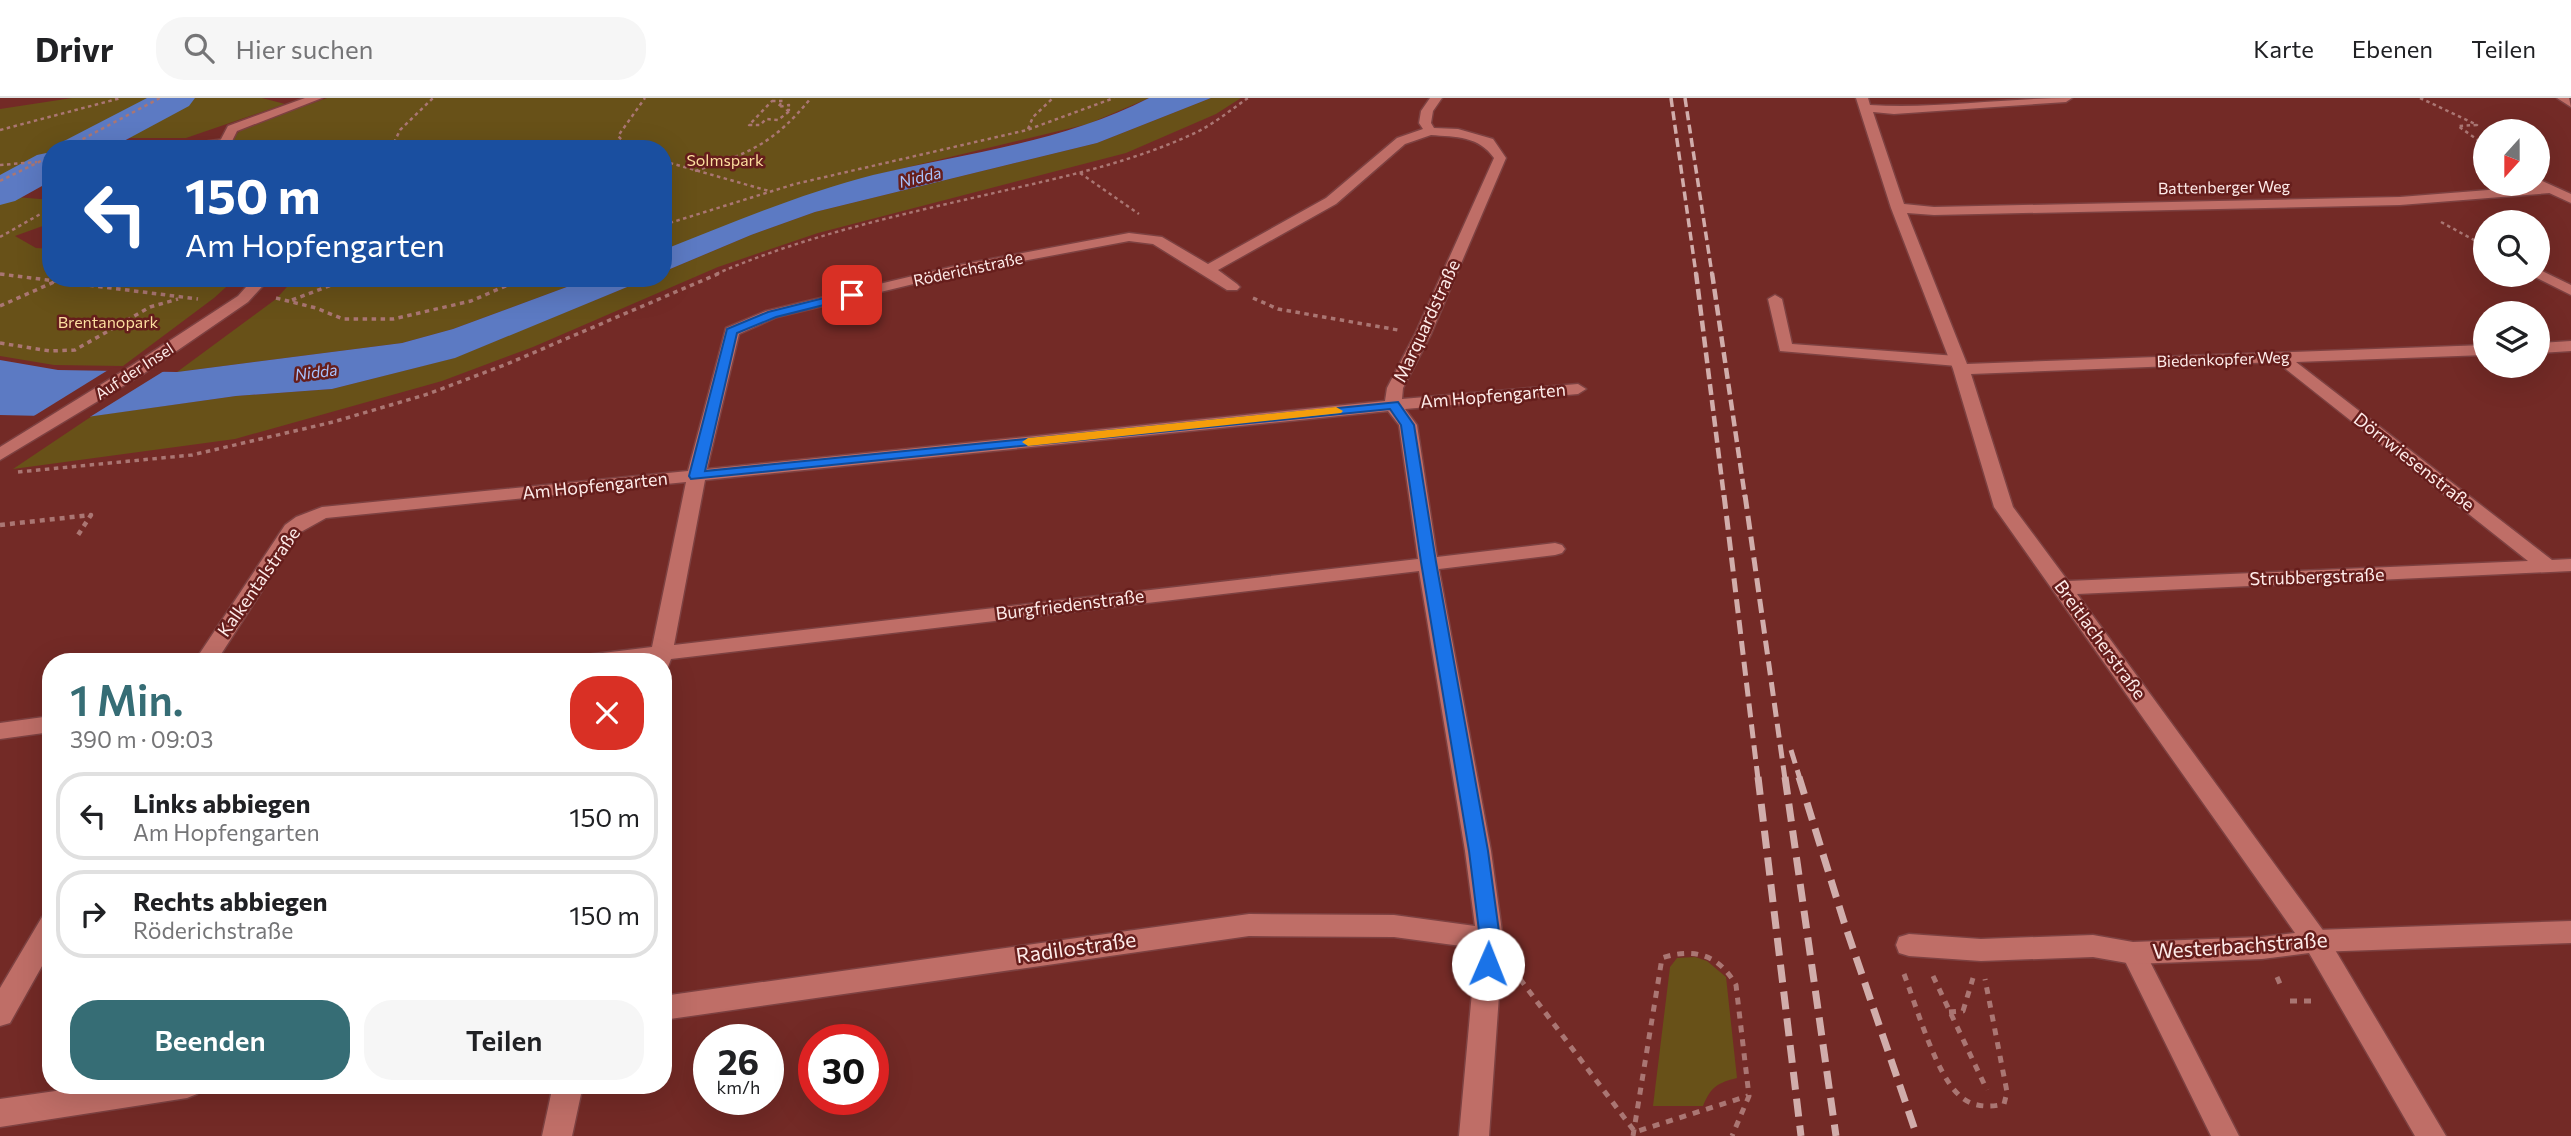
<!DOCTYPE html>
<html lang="de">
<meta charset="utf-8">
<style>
body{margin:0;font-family:Commissioner,sans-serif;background:#f6f6f6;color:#202124;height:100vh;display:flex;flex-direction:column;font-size:26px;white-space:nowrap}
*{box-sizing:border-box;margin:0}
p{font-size:23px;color:#757577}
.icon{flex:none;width:38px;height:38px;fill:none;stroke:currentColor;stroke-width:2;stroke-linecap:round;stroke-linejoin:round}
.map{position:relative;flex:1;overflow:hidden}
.sheet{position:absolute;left:42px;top:555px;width:630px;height:441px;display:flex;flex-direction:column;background:#fff;border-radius:28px;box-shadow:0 7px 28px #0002}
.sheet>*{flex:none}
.guide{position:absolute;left:42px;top:42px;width:630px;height:147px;border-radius:28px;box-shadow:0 7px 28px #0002;background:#1a4fa0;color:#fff;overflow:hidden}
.needle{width:46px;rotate:201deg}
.controls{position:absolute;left:2473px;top:21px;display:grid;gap:14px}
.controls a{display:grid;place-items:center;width:77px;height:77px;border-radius:50%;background:#fff;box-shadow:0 7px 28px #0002;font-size:35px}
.speed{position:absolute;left:693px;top:926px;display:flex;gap:14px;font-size:35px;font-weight:700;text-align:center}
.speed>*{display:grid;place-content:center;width:91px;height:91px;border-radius:50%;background:#fff;box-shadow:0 7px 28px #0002;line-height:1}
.speed small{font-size:18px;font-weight:400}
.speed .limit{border:10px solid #d22;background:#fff;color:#111}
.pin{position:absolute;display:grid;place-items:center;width:60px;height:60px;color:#fff;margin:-30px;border-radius:14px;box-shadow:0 4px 10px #0006}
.me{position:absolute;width:77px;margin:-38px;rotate:1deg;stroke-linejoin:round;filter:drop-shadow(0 0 5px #0008)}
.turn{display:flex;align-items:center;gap:24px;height:147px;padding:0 28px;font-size:32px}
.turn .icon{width:91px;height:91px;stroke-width:2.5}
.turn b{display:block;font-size:49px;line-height:60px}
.round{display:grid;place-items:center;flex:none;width:74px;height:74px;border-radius:28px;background:#f6f6f6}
.headline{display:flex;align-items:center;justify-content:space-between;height:119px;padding:0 28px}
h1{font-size:42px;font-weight:600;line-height:52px;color:#366d75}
.button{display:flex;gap:14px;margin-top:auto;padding:14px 28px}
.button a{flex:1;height:80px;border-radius:28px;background:#366d75;color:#fff;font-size:28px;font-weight:600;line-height:80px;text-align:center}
.button a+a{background:#f6f6f6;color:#202124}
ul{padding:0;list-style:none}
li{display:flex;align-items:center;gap:21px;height:88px;margin:0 14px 10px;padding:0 14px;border:4px solid #e0e0e0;border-radius:28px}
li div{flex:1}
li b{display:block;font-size:26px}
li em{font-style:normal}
header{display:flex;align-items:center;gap:42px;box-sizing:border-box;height:98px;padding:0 35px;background:#fff;border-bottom:2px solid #e0e0e0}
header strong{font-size:33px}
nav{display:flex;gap:38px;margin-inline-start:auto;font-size:24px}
.search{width:490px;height:63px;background:#f6f6f6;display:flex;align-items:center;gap:18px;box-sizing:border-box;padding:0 24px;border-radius:28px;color:#757577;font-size:26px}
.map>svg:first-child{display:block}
.green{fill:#685118}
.water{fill:#5c7ac3}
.pier{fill:#732a26}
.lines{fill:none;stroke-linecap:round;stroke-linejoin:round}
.river{fill:#5c7ac3;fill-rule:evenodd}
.service-casing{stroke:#7d4141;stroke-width:3}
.minor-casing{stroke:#7d4141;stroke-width:3}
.tertiary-casing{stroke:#7d4141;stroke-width:3}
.secondary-casing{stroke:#7d4141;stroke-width:3}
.path-far3{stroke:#aa7673;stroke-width:2.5;stroke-dasharray:3.5 3.5;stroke-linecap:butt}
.path-far2{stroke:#aa7673;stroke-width:3.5;stroke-dasharray:4.5 4.5;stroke-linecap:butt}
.path-far1{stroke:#aa7673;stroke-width:4.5;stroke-dasharray:5 5;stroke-linecap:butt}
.path{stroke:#aa7673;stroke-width:5;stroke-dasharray:7 7;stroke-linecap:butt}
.service{fill:#bf6e67;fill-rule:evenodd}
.minor{fill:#bf6e67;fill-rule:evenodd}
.tertiary{fill:#bf6e67;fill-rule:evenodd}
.secondary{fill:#bf6e67;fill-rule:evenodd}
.rail-far3{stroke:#d1adab;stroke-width:3.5;stroke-dasharray:9 4.5;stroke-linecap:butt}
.rail-far2{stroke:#d1adab;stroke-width:4.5;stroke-dasharray:11 5;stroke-linecap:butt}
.rail-far1{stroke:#d1adab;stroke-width:5;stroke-dasharray:14 7;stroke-linecap:butt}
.rail{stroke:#d1adab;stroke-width:7;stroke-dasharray:18 9;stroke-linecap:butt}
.route{fill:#1a73e8;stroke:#114b97;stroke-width:2}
.slow{fill:#f59e0b}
.labels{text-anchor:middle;stroke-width:5;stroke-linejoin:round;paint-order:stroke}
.far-park-label{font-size:16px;fill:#fddf9f;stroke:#661e1c}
.far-water-label{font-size:16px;font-style:italic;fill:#a8c2fd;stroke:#661e1c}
.far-street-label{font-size:16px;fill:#feebe9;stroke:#661e1c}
.street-label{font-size:18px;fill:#feebe9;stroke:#661e1c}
.near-street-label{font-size:21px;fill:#feebe9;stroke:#661e1c}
</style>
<header>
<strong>Drivr</strong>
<div class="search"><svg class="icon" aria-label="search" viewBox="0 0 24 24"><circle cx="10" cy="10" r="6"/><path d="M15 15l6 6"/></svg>Hier suchen</div>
<nav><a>Karte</a><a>Ebenen</a><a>Teilen</a></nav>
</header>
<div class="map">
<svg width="2571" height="1038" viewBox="0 0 2571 1038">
<rect width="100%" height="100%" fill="#732a26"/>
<!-- green -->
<path class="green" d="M72,0H262L285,6L186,40H108L89,51H51V72L5,98L51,102V125L15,138L36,150L51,151V180H236L214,200L123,268L54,267L0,258V11Z
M327,0H1149L1088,26L871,78L663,152V51H236L231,41L243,30Z
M1211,0H1241L1216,16L1126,55L818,135L718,169L533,249L442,283L235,341L13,371L92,318L236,298L332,291L454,260L649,180H663V174L751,137L815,114L1097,45Z
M295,180H591L453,231L402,245L177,274L276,201Z
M1695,859L1707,863L1726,879L1737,980C1717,985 1711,989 1703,1008H1653L1670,869L1677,860Z"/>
<!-- water -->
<path class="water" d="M1149,0H1211L1097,45L815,114L751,137L663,174V152C732,125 802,95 873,77C965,55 1064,44 1149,0Z
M591,180H649L455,260L332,291L236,298L87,319L0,317V262L58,272L177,274L402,245L453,231Z"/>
<!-- pier -->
<path class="pier" d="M113,269L164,273L85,322L29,321Z"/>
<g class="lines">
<!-- river -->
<path class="river" d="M147,0H195L189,8L109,51H58L64,43Z
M51,54V83L15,103L0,107V77L37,57Z"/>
<defs>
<path id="service" d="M2557,0H2569L2571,9Z
M2538,81L2571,96V105L2534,88Z
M2538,171L2571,187V197L2533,178L2538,177Z
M1775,197L1782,201L1792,246L1957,258L1965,263L1957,268L1780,253L1768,201Z
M2133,845L2142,848L2239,1038H2211L2121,855L2124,848Z"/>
<path id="minor" d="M1430,0H1442L1433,13L1431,25L1434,30L1458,31L1493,41L1506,60L1431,236L1403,290L1402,301L1578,286L1586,291L1578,296L1405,311L1417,327L1437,459L1555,445L1562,447L1565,451L1562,455L1555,457L1439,471L1491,753L1503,841L1489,1038H1459L1476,850L1394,839L1249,838L663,922V898L1249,816L1394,817L1475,828L1465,753L1419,473L671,561L668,569L663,570V564H575L578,559L586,557L652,549L686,384L326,420L299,435L216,564H194L285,427L296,419L322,409L688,373L726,230L766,213L959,167L1129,135L1162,139L1208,166L1326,100L1397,40L1423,31L1419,25L1421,13ZM1431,37C1456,39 1479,38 1494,60L1415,236L1387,290L1385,303L707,371L739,236L777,219L959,175L1129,143L1153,146L1227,192H1237L1240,189L1237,186L1218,172L1336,106L1405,46ZM1388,313L1399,327L1418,461L674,547L705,382Z
M1856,0H1868L1870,7C1937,11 2005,0 2072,0L2066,4L1894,16L1873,14L1904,106L1934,109L2400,99L2550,87L2557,91L2550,95L2400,107L1934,117L1907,115L1967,266L2485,247V257L2296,264L2552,462L2571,461V473L2077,496L2325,835L2446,1038H2415L2309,855L2262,861L2133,866L2093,859L1981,863L1909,858L1899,855L1896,847L1899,839L1909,836L1981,841L2093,837L2133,844L2262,839L2295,835L1994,409L1953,271L1891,110ZM2277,264L2528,463L2068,483L2013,409L1971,276Z
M225,41L229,42V48L174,51L180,47Z
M2571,243V253L2538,255V245Z
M51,618V634L0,641V625Z
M51,816V852L10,925L0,928V890L42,819Z
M97,987H202L197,996L187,1000L0,1029V1001Z
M553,987H583L572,1038H542Z"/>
<path id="tertiary" d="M2571,823V845L2316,854L2307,851L2303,843L2307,835L2316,832Z"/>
<path id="secondary" d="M305,0H322L237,33L231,45L233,51H221L219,45L228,28Z
M254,180H270L248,204L143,276L0,362V349L131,268L238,198Z"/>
</defs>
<!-- service casing -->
<use href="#service" class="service-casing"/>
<!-- minor casing -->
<use href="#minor" class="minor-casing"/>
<!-- tertiary casing -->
<use href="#tertiary" class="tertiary-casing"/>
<!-- secondary casing -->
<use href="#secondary" class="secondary-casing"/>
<!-- path-far3 -->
<path class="path-far3" d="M2420,0L2477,27L2458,28L2485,47
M772,3H783L778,9L789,7L787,12H791L778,22L766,21L760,27H749Z
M1028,31L1033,19L1053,0
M0,32L121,0
M64,51L160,0
M391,51L400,32L433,0
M631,51L618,38L645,0
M663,63L769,93
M0,67L37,64
M695,73C750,55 773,46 811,0
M1080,75L1139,116
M0,83L51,58
M2441,124L2485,148
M663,127L795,86L1027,32L1114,0
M0,139L51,110
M716,176C809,136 908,115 1007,92C1072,77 1139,62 1199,33C1216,24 1232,11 1248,0"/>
<!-- path-far2 -->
<path class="path-far2" d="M0,176L198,201
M276,200L316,210L343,221H393L471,203L524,180
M1253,200L1278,211L1398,232
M292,202L350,180
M0,208L54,184
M0,245L50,253L75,252L150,209L178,201
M18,374L192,357L333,324L428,296L507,266L720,175"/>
<!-- path-far1 -->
<path class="path-far1" d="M0,427L91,417L78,437"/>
<!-- path -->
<path class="path" d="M1904,876C1916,907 1935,974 1958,996C1970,1009 1988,1010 2004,1006L2007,994L1985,881
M1933,878L1987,992
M2277,879L2281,888
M1520,881L1635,1034L1748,998
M2290,903H2315
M1949,914L1963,913L1973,880
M1633,1038L1662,860C1694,849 1719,857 1736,887L1749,998L1732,1038"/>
<!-- service -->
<use href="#service" class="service"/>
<!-- minor -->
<use href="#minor" class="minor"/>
<!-- tertiary -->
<use href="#tertiary" class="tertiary"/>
<!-- secondary -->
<use href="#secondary" class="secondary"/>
<!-- rail-far3 -->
<path class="rail-far3" d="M1671,0L1696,176
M1685,0L1712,176"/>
<!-- rail-far2 -->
<path class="rail-far2" d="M1696,175L1724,399
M1712,175L1745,399"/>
<!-- rail-far1 -->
<path class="rail-far1" d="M1724,397L1758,681
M1745,397L1785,681
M1791,652L1800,681"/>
<!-- rail -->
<path class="rail" d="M1758,679L1801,1038
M1785,679L1836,1038
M1799,679L1844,824L1917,1038"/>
</g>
<!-- route -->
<path class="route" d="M852,193L858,197L856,199L776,219L737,235L705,373L1398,304L1414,327L1436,464L1488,753L1500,841L1495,872L1488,874L1481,872L1478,866L1480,841L1469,753L1421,464L1401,327L1390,311L691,381L689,378L727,231L768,214Z"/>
<!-- slow -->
<path class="slow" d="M1336,309L1343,313L1341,315L1028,348L1022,344L1028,340Z"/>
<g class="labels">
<!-- far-park labels -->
<g class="far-park-label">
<text x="725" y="68">Solmspark</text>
<text x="108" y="230">Brentanopark</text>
</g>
<!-- far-water labels -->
<g class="far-water-label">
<text transform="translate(920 79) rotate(-14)" y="6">Nidda</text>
<text transform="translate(316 274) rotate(-7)" y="6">Nidda</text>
</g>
<!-- far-street labels -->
<g class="far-street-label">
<text transform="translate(2224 89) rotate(-1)" y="6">Battenberger Weg</text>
<text transform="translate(968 171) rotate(-12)" y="6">Röderichstraße</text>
<text transform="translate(2223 261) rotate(-2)" y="6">Biedenkopfer Weg</text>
<text transform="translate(134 273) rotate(-33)" y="6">Auf der Insel</text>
</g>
<!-- street labels -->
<g class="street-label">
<text transform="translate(1427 223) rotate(-65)" y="6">Marquardstraße</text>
<text transform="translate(1493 298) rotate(-5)" y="6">Am Hopfengarten</text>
<text transform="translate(2414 364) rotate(38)" y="6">Dörrwiesenstraße</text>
<text transform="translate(595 388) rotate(-6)" y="6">Am Hopfengarten</text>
<text transform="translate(2317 479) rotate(-2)" y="6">Strubbergstraße</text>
<text transform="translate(259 484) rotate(-55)" y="6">Kalkentalstraße</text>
<text transform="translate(1070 507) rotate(-7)" y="6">Burgfriedenstraße</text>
<text transform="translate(2100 542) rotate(54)" y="6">Breitlacherstraße</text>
</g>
<!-- near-street labels -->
<g class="near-street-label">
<text transform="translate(2240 848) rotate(-4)" y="7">Westerbachstraße</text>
<text transform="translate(1076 850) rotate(-8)" y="7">Radilostraße</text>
</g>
</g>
</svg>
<div class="controls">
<a><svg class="needle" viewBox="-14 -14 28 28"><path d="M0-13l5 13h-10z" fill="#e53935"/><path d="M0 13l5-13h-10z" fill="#757577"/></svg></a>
<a><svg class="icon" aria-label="search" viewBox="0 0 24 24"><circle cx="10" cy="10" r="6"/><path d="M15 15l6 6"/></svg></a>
<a><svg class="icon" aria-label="layers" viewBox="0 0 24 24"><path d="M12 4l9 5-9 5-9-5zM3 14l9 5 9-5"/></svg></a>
</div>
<div class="speed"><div>26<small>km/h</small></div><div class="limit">30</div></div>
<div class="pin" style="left:852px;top:197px;background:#d93025"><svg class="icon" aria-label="arrive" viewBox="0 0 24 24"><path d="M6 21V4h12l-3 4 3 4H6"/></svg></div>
<svg class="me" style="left:1488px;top:866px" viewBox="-20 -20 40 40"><circle r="19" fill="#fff"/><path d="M0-13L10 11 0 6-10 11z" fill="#1a73e8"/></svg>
<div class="guide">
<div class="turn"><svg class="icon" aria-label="left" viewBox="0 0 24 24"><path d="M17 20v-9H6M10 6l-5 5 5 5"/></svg><div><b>150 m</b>Am Hopfengarten</div></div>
</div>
<section class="sheet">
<div class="headline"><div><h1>1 Min.</h1><p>390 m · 09:03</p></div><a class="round" style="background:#d93025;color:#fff"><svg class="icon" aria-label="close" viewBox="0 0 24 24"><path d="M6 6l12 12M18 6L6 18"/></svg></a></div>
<ul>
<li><svg class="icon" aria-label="left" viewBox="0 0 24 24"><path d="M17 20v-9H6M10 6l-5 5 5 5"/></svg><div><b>Links abbiegen</b><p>Am Hopfengarten</p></div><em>150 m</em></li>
<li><svg class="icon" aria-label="right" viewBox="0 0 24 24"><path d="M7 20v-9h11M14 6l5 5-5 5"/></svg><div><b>Rechts abbiegen</b><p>Röderichstraße</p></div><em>150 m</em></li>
</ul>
<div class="button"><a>Beenden</a><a>Teilen</a></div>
</section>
</div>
